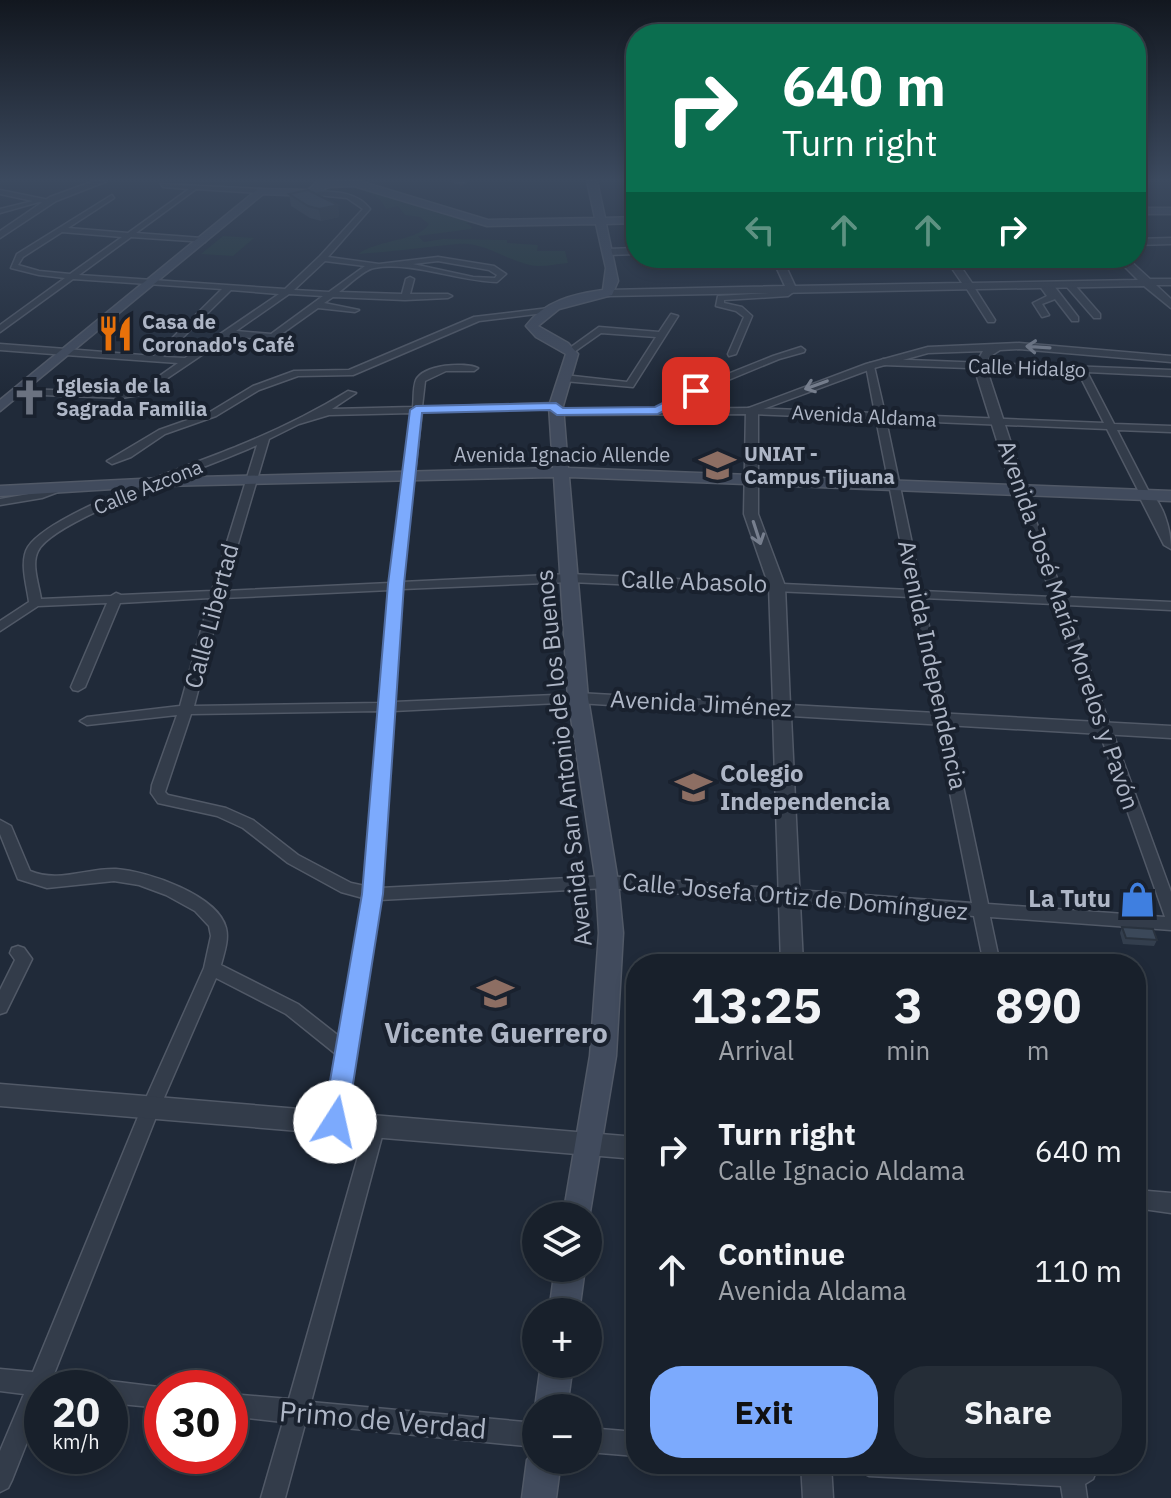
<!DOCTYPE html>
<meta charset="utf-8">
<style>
body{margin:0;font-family:"IBM Plex Sans",sans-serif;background:#252d37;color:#f1f3f6;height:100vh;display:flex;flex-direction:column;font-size:30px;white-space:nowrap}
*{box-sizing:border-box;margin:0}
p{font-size:26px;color:#9fa3a9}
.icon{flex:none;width:44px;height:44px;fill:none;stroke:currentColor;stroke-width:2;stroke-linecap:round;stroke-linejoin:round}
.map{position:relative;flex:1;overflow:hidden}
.sheet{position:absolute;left:626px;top:954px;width:520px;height:520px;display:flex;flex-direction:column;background:#18202b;border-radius:32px;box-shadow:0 4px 12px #0003,0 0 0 2px #363e47}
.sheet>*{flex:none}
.banner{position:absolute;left:626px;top:24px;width:520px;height:244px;border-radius:32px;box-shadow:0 4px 12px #0003,0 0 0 2px #363e47;background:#0b6e4f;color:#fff;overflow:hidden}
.buttons{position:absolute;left:522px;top:1202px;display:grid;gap:16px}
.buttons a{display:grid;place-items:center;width:80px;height:80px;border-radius:50%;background:#18202b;box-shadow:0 4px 12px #0003,0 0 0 2px #363e47;font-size:40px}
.speed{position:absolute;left:24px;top:1370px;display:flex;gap:16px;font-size:40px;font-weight:700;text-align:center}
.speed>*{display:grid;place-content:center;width:104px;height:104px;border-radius:50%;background:#18202b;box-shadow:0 4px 12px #0003,0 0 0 2px #363e47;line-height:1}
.speed small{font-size:20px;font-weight:400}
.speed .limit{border:12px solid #d22;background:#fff;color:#111}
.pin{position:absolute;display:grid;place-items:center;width:68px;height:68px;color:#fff;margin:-34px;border-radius:16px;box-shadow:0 4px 12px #0006}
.me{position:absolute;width:88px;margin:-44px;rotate:10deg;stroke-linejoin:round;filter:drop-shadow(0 0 6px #0008)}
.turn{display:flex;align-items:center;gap:28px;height:168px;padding:0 24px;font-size:36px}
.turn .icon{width:104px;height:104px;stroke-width:2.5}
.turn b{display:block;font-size:56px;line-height:68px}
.lanes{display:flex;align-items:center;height:76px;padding:0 24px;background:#0003;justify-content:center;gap:40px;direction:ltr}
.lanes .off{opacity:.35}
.eta{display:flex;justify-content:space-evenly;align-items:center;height:136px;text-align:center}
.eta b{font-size:48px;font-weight:700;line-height:56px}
.primary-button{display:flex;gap:16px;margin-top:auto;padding:16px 24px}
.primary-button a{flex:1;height:92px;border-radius:32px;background:#7caafd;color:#111;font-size:32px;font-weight:700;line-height:92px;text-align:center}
.primary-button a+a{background:#252d37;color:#f1f3f6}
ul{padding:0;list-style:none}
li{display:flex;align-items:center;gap:24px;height:120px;padding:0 24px}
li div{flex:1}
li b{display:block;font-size:30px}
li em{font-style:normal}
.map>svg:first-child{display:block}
.green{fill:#22373a}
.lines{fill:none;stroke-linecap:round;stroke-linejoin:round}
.minor-casing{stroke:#515967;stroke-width:3}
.tertiary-casing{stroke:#515967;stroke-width:3}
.secondary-casing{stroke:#515967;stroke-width:3}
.primary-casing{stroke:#3d4553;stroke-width:3}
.minor{fill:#333c4a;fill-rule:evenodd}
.tertiary{fill:#333c4a;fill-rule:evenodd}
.secondary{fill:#414b5d;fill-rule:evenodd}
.primary{fill:#515b6a;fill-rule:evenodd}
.wall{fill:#333e4d}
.shaded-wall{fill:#29323e}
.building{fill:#3b4859;stroke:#29323e;stroke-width:2}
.oneway{stroke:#777f8e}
.route{fill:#7caafd;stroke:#516ea4;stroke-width:2}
.labels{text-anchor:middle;stroke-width:8;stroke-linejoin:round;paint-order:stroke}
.far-poi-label{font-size:20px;font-weight:bold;fill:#aeb6c6;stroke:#19212e;text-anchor:start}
.far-street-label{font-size:20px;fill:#aeb6c6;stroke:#19212e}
.street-label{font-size:24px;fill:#aeb6c6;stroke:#19212e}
.poi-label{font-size:24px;font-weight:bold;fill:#aeb6c6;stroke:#19212e;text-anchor:start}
.near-poi-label{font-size:28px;font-weight:bold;fill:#aeb6c6;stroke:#19212e}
.near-street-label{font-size:28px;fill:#aeb6c6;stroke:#19212e}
</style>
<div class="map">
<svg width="1171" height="1498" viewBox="0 0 1171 1498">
<rect width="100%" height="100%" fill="#202a39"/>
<!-- green -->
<path class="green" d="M334,185L358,186L475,223H466L472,227L471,229L418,236L424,242L443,239L507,240V243L538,245L537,251H565L568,263C556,264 541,268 530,265C506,260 484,242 458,244C425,247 391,252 358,254C379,239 419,241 429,224L420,217L405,215L398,206L386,209C379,188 339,183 319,191Z
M223,236L254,238L233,256L201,254Z"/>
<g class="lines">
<defs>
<path id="minor" d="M161,184L261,189L264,191L261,193L196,189L136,233L202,238H205V242L131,237L79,275L285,289L320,256L363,209L347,198L307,194L309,191C331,192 356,190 370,209L328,257L379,264L438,257L494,266L506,274L497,282C457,281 412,261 374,268C363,270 348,286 339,292L402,294L406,279L410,277L414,279L410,294H448L452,296L448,298L405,300L333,297L324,303L359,310L355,312L318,308L273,340L230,336L144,394L122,398L15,394L13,392L18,389L122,392L141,389L178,363L66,355L62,352L66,349L154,356L222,289L73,279L0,332V325L65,278L39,275L11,268L17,254L112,195L114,198L68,228L128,233L189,189L163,187ZM62,232L122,237L70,274L39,271L18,265L23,257ZM325,261L365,266L329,292L294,290ZM438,261L489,270L497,275L495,278L473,277L413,264ZM231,290L279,294L185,358L163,357ZM289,294L323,296L271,334L236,331Z
M0,190L49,200L52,202L49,204L39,202L0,213V209L33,201L0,194Z
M1066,282H1072L1100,314V318H1094L1066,286Z
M1043,283L1048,286H1054L1078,317V321H1072L1055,299L1042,304L1049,315L1042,317L1033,303L1047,296L1039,285Z
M966,284H972L995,320L994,322H988L965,286Z
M789,288L796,290L788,296L724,300V303L742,307L752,316L736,354L729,356L728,354L744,317L736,311L716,306L718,296L786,292Z
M549,308L553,310L552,312L479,321L353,375L298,376L259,390L216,416L165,434L131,457L112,464L107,461L159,430L210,412L253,386L294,371L349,370L474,317Z
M671,314L678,316L633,387L564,381L559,378L564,375L627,382L656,337L601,333L574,352L567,350L599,327L659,332Z
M801,347L805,350L804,352L779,359L699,392L666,409L750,408L875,413L866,366L870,363L874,366L885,414L1104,423L1078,372L883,365L879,362L883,359L1171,370V376L1087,372L1114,424L1171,426V432L1117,430L1150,494L1145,497L1140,494L1107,429L886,420L922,591L1052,597L1014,489L1019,486L1024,489L1064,597L1171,602V610L1066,605L1171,892V930L990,917L1000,964H984L974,916L607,888L379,900L356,1053L342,1128L335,1131L328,1128L326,1122L337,1055L286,1014L216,978L160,1107L54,1374L78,1377L86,1380L89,1388H42V1404L12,1480L8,1488L0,1492V1451L24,1394L0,1391V1369L33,1372L142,1107L204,968L211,936L209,926L195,911L166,895L139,885L114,881L47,888L18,879L0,834V820L11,826L30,871C59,883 86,868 116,869C147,871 218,895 226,928C229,940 224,953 221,965L298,1004L340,1037L363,898L341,892L288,863L243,828L217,816L158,803L151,793L152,785L177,715L87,725L80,721L87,717L180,706L210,598L120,603L85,687L78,691L73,690L71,687L107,603L38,606L0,631V621L29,602C27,586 19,561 28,547C52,511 193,465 238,446C275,431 314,412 348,391L356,393L332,409L413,407C414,399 413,387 416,380C424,364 465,362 478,368L474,371H446L425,381L422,407L556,403L561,406L556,409L422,412L402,582L570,574L910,590L876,419L750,414L557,415L552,412L557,409H654L693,388L773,356ZM412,413L390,583L224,591L269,439L299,424L329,415ZM257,445L212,591L121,595L116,593L111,596L41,599C39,585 31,564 38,551C54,518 218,464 257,445ZM570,582L911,597L972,903L607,876L380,888L393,711L578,702L585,698L578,694L394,702L402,589ZM390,590L380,703L194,706L222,598ZM923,598L1054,604L1165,917L988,904ZM379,711L365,886L351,883L298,855L253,820L226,808L168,795L165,792L191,714Z
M62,484L66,485V489L42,498L0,505V499L40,492Z
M18,946L24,948L32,959L6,1012L0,1014V990L15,960L10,953L12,948Z
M376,1116L383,1119L385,1125L311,1402L536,1423V1447L305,1424L285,1498H261L283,1422L230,1416V1394L289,1399L367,1125L369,1119Z
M1136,1190L1171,1193V1213L1136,1208Z
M110,1381L167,1388H162V1408L110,1403V1388H100L102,1384Z
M588,1428L636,1432V1456L588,1452Z
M857,1464H1099L1093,1479L1085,1484L1087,1498H1063L1061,1486L869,1476L861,1472Z"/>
<path id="tertiary" d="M94,181H107L56,201L0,238V231L50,197Z
M1171,238V244L1136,245V239Z
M636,248V254L608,255L603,252L608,249Z
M772,258H782L795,286L962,283L945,258H955L972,283L1138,280L1116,258H1127L1150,279H1171V285H1156L1171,299V308L1144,286L608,296L603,293L608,290L785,286Z
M1019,343L1171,356V362L1019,349L1000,350L989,357L986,367L1026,489L1019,493L1012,489L974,367L983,351L928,353L874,368L758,411V514L785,586L790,705L1171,726V738L791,716L803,964H781L773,715L578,703L569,698L578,693L773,704L769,586L744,514L746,409L866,364L928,347Z
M0,344L66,349L72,352L66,355L0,350Z
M1145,490C1163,498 1171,531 1171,549L1164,545L1138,494Z
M0,1084L636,1137V1159L0,1106Z
M801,1464H831L833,1498H803Z"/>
<path id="secondary" d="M359,181L488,220L595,218L587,181H597L605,218L636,217V223L606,224L618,281L612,295L559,309L538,326L568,343L578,354L563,406L568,468L1171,491V501L569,477L588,698L618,882L623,933L616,1056L588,1224V1216H563L590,1056L599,933L596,882L568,698L554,477L161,486L0,496V486L161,478L553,468L549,406L566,354L536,337L526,326C544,301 574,294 603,290L606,268L596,224L487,226L354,186L329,187L309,196L263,194L0,411V400L258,189L308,190L317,182Z
M1136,208H1171V214H1136Z
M555,1268H585L579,1312H549Z
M541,1364H573L567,1408H536V1411L535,1408Z
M536,1447V1460H561L556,1498H522L527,1460Z"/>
<path id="primary" d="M452,181H467L462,184Z"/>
</defs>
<!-- minor casing -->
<use href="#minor" class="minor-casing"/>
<!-- tertiary casing -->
<use href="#tertiary" class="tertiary-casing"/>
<!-- secondary casing -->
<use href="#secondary" class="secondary-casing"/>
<!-- primary casing -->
<use href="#primary" class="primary-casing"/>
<!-- minor -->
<use href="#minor" class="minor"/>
<!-- tertiary -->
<use href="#tertiary" class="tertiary"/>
<!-- secondary -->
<use href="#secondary" class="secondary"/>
<!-- primary -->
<use href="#primary" class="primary"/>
</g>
<!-- wall -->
<path class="wall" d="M289,194L338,205L339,217L321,221L310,218L291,206Z
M1122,927L1157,940L1154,946L1123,944L1120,933Z"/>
<!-- shaded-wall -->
<path class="shaded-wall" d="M338,205L339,217L321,221L319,209Z"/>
<!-- building -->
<path class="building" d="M308,190L338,205L319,209L308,206L289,194Z
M1122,927L1153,929L1157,940L1126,938Z"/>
<!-- one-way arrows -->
<defs><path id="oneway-shaft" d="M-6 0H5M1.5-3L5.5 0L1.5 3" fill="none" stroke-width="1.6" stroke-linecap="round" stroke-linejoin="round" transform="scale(2)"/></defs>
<g class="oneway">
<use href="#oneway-shaft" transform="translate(1038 347) rotate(-176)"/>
<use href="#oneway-shaft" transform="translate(816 385) rotate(160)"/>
<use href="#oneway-shaft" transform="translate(757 533) rotate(72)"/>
</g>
<!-- sky -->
<linearGradient id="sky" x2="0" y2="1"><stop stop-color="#12171f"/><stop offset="0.46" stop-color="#3c4a5f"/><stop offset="1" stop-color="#3c4a5f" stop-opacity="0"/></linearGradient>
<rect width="1171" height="391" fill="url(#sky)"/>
<!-- route -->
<path class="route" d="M692,388L702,391L658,414L557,415L550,410L422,413L404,584L383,894L347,1122L343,1129L335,1133L326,1129L323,1122L362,894L388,584L410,410L416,406L556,403L563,408L655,407Z"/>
<!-- icons -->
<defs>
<symbol id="restaurant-bare" viewBox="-9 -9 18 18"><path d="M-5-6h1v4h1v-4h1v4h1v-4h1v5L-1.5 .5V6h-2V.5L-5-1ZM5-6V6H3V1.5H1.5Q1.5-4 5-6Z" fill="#e8710a" stroke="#19212e" stroke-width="2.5" paint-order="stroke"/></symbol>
<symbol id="church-bare" viewBox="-9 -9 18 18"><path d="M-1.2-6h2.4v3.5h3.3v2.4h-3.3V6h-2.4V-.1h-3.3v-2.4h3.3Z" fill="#6b7280" stroke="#19212e" stroke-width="2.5" paint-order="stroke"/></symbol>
<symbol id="university-bare" viewBox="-9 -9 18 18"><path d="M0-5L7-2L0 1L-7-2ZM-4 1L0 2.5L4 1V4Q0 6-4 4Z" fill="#8d6e63" stroke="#19212e" stroke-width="2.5" paint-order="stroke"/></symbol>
<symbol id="school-bare" viewBox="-9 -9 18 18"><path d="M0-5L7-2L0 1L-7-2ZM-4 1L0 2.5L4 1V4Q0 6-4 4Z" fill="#8d6e63" stroke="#19212e" stroke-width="2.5" paint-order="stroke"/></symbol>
<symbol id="shop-bare" viewBox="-9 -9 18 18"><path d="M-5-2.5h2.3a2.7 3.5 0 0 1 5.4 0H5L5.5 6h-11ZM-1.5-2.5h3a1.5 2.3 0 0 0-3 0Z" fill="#3f7fe0" stroke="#19212e" stroke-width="2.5" paint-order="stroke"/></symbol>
</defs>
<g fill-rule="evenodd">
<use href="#restaurant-bare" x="90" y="308" width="51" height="51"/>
<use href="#church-bare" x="4" y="372" width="51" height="51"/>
<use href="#university-bare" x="692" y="440" width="51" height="51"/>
<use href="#school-bare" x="668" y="762" width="51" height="51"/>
<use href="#shop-bare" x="1112" y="874" width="51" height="51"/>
<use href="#school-bare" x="470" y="968" width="51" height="51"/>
</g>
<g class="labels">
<!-- far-poi labels -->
<g class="far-poi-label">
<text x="142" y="329">Casa de<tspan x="142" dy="23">Coronado's Café</tspan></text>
<text x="56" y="393">Iglesia de la<tspan x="56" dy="23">Sagrada Familia</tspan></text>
<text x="744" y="461">UNIAT -<tspan x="744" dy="23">Campus Tijuana</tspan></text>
</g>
<!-- far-street labels -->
<g class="far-street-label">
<text transform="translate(1027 368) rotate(2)" y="7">Calle Hidalgo</text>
<text transform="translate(864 416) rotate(3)" y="7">Avenida Aldama</text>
<text x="562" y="462">Avenida Ignacio Allende</text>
<text transform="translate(148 487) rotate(-22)" y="7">Calle Azcona</text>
</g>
<!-- street labels -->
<g class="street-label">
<text transform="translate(694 582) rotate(2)" y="8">Calle Abasolo</text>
<text transform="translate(212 616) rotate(-75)" y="8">Calle Libertad</text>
<text transform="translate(1068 625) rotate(71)" y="8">Avenida José María Morelos y Pavón</text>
<text transform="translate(932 665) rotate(78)" y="8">Avenida Independencia</text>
<text transform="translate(701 704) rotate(3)" y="8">Avenida Jiménez</text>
<text transform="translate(564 758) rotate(-96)" y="8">Avenida San Antonio de los Buenos</text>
<text transform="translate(795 897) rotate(5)" y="8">Calle Josefa Ortiz de Domínguez</text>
</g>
<!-- poi labels -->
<g class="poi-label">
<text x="720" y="782">Colegio<tspan x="720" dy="28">Independencia</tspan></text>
<text x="1111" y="907" text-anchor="end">La Tutu</text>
</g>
<!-- near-poi labels -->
<g class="near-poi-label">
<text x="496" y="1043">Vicente Guerrero</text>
</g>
<!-- near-street labels -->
<g class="near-street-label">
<text transform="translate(383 1420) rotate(5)" y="10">Primo de Verdad</text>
</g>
</g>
</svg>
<div class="buttons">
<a><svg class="icon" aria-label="layers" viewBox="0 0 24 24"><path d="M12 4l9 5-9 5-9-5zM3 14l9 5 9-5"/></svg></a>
<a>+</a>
<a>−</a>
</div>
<div class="speed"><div>20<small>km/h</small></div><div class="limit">30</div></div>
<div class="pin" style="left:696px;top:391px;background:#d93025"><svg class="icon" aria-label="arrive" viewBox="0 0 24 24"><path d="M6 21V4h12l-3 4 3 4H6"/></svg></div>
<svg class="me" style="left:335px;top:1122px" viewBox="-20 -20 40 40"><circle r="19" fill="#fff"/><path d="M0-13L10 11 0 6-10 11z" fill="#7caafd"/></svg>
<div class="banner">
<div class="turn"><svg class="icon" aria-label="right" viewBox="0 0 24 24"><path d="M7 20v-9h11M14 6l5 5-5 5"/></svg><div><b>640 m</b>Turn right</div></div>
<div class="lanes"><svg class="icon off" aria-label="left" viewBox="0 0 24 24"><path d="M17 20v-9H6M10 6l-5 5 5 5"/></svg><svg class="icon off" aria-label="ahead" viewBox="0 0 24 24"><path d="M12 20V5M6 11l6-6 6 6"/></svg><svg class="icon off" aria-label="ahead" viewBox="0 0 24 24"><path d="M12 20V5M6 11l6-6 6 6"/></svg><svg class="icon" aria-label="right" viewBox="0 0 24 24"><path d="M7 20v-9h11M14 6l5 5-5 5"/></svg></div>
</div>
<section class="sheet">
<div class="eta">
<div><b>13:25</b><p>Arrival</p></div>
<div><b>3</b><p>min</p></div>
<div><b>890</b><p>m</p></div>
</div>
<ul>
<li><svg class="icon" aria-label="right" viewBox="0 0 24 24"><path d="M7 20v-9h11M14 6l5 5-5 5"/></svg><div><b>Turn right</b><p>Calle Ignacio Aldama</p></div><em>640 m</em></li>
<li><svg class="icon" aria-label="ahead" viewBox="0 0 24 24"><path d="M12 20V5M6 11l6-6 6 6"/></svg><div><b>Continue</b><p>Avenida Aldama</p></div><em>110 m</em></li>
</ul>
<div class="primary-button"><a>Exit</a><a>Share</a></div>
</section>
</div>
